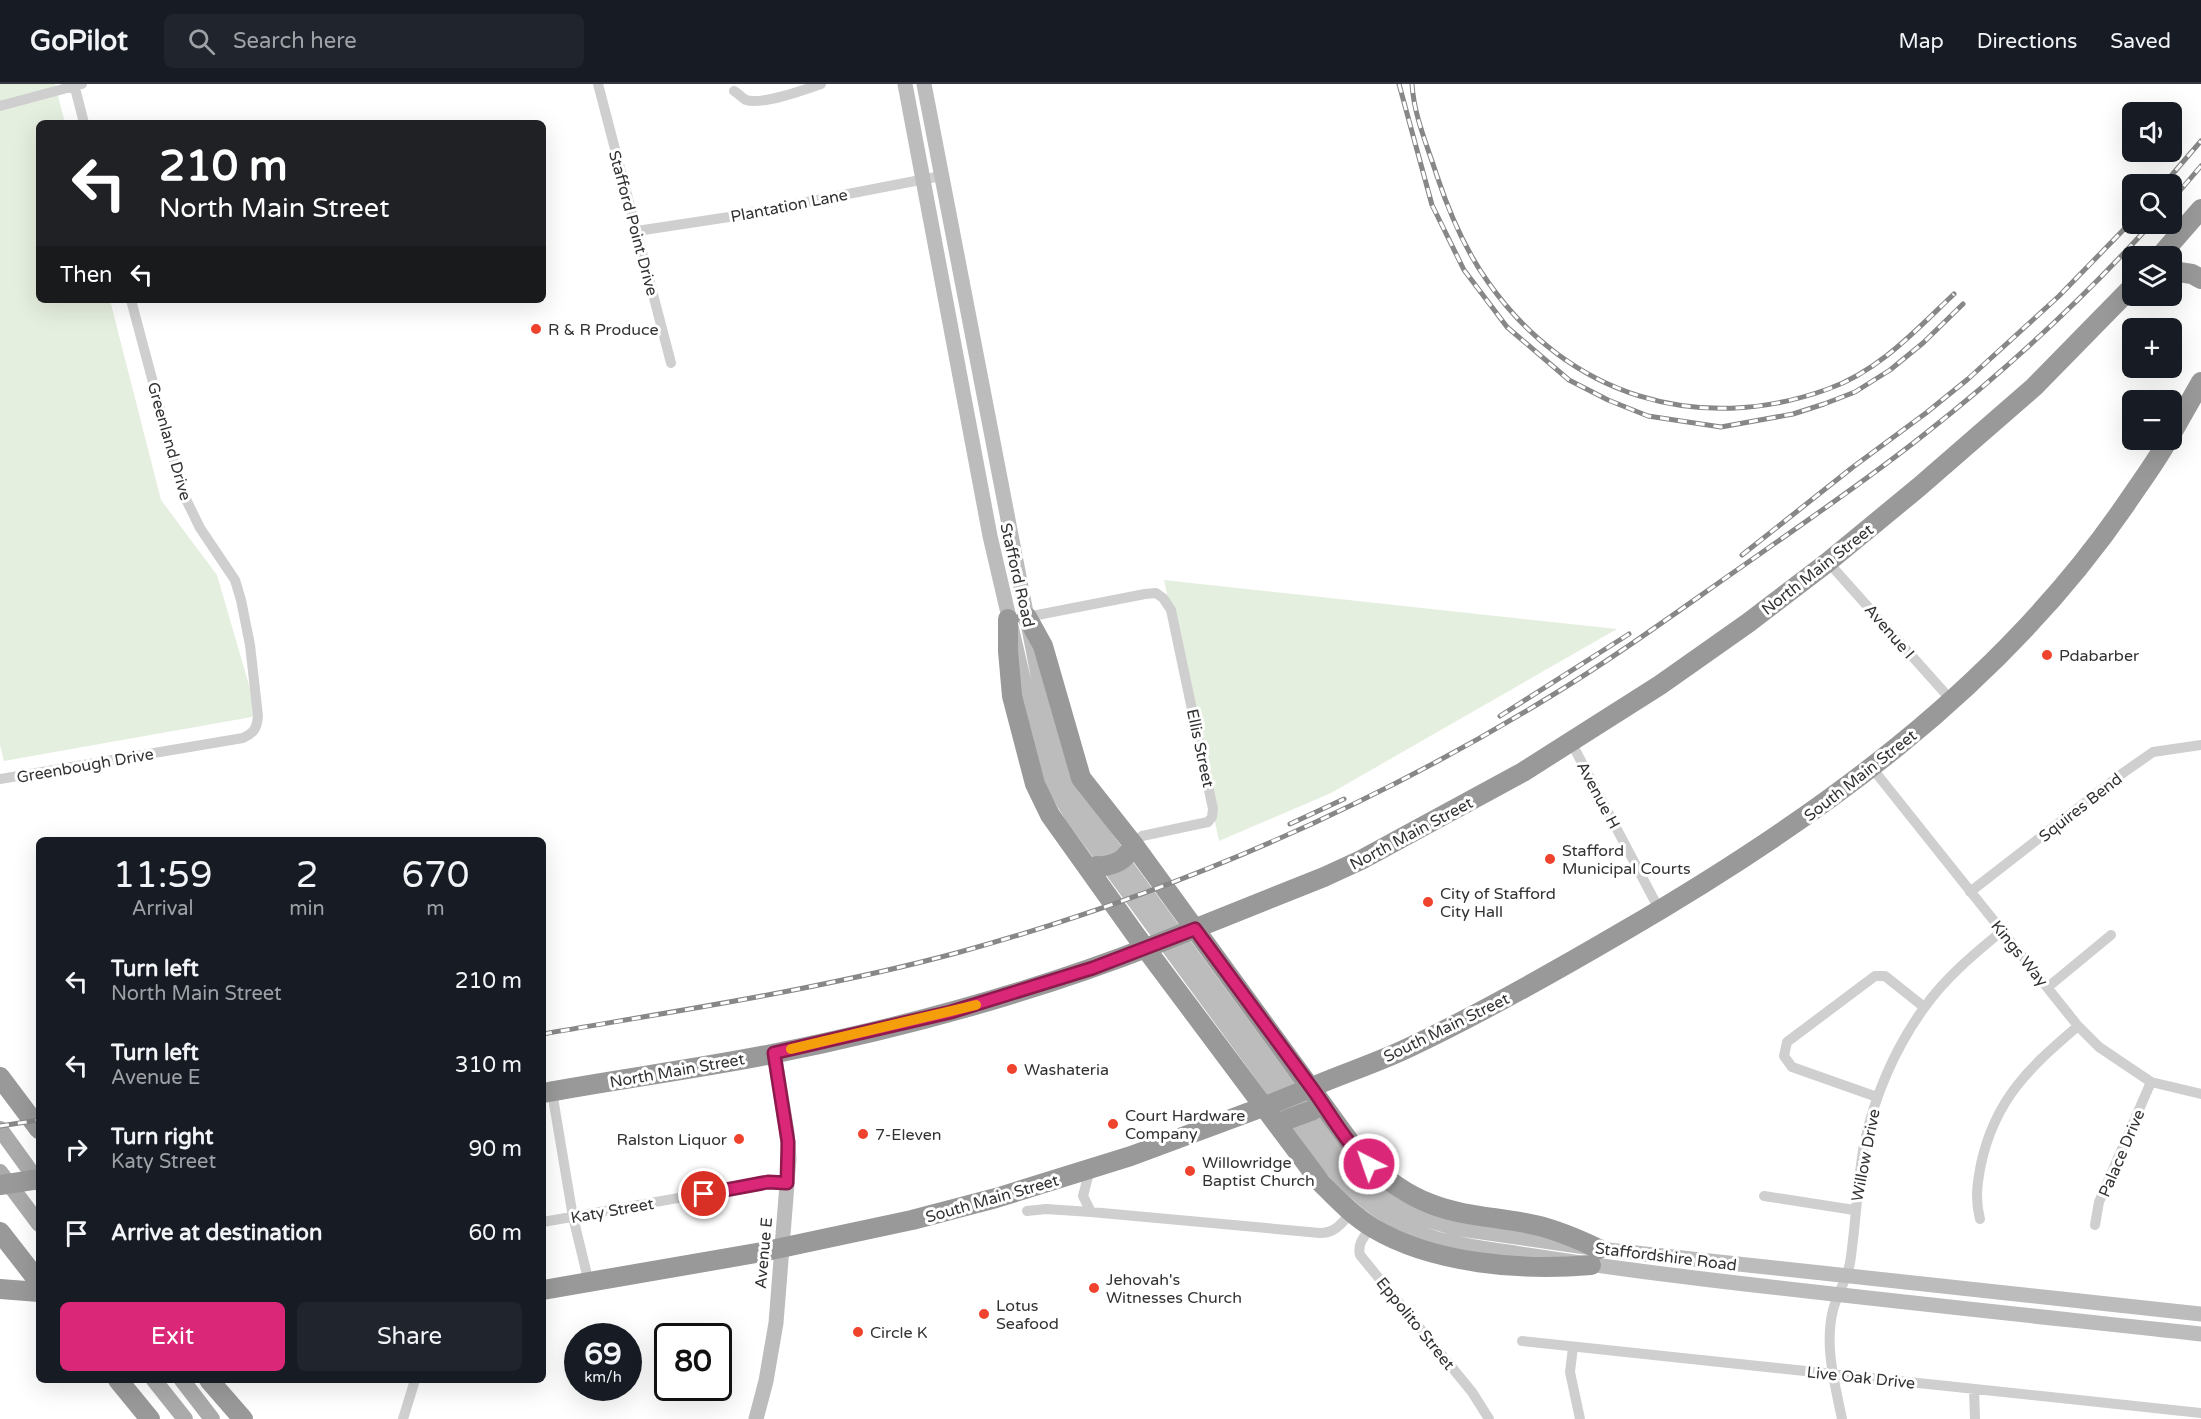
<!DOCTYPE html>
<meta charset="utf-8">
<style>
body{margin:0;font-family:"Varela Round",sans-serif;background:#20242c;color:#f1f3f6;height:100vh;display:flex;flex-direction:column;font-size:22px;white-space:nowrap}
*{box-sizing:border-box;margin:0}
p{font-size:20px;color:#9ea1a6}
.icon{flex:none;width:33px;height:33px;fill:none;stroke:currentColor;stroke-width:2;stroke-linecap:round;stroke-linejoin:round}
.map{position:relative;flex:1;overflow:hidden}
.details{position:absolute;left:36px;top:753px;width:510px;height:546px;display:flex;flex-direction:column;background:#171b24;border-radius:9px;box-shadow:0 6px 24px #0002}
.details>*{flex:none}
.top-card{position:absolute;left:36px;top:36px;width:510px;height:183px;border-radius:9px;box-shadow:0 6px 24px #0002;background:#202124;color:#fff;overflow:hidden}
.tools{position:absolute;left:2122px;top:18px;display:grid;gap:12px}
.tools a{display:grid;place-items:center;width:60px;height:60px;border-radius:9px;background:#171b24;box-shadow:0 6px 24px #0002;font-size:30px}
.speed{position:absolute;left:564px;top:1239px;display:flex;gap:12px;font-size:30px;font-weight:700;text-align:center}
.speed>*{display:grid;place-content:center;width:78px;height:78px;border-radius:50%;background:#171b24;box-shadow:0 6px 24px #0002;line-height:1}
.speed small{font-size:15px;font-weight:400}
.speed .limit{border:3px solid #111;border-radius:9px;background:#fff;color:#111}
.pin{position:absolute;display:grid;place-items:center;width:51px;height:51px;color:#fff;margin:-26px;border:3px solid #fff;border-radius:50%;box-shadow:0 2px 6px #0007}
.me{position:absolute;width:66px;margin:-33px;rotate:319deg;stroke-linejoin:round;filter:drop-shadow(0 0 4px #0008)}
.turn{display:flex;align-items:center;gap:21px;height:126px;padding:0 24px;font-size:27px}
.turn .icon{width:78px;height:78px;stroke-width:2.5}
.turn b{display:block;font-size:42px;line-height:51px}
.then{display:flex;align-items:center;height:57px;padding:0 24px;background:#0003;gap:12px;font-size:22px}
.eta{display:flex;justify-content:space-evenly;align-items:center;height:102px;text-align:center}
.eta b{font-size:36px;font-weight:600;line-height:42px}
.primary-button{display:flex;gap:12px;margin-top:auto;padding:12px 24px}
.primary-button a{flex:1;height:69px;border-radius:9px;background:#db2777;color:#fff;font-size:24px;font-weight:600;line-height:69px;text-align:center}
.primary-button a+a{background:#20242c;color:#f1f3f6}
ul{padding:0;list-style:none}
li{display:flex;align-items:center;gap:18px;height:84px;padding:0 24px}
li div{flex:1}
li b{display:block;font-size:22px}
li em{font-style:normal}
header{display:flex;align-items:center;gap:36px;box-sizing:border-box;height:84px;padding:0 30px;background:#171b24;border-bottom:2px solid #363941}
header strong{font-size:28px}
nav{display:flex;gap:33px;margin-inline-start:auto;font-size:21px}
.search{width:420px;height:54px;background:#20242c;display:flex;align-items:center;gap:15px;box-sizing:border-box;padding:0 21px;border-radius:9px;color:#9ea1a6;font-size:22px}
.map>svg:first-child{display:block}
.green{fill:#e5efdf}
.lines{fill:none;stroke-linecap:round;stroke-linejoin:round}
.street{stroke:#cfcfcf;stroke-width:10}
.secondary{stroke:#bcbcbc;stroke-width:15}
.primary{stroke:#aaa;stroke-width:16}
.highway{stroke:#999;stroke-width:20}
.rail-casing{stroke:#878787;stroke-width:5}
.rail{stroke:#fff;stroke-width:3;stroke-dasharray:9;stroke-linecap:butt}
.highway-bridge{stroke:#999;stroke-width:20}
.route-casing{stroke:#8e194d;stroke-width:15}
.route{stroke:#db2777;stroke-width:10}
.slow{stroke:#f59e0b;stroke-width:10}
.poi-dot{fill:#ef432d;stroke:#fff;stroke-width:2}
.labels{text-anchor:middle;stroke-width:6;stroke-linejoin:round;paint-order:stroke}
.street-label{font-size:16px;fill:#323232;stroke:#fff}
.poi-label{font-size:16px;fill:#323232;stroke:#fff;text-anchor:start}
</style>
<header>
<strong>GoPilot</strong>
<div class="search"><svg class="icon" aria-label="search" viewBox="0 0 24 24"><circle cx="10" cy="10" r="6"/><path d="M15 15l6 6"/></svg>Search here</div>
<nav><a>Map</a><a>Directions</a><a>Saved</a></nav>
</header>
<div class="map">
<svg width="2201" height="1335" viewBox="0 0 2201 1335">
<rect width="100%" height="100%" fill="#fff"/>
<!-- green -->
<path class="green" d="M0,0H55L65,39H39V216H110L161,416L217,491L258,632L4,677L0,661Z
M1164,496L1617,545L1331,709L1219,757Z"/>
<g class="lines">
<!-- street -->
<path class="street" d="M74,0L84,39
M598,0L671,279
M734,7C738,9 742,14 746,16C763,21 804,6 821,0
M0,22L82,0
M637,147L729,133L941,92
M1828,478L1952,617
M1027,533L1145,510L1156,509L1163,514L1171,526L1213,725L1212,733L1208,738L1142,752L1133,760
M1571,658L1660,827
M1872,684L2078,942L2099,963L2151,998L2201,1010
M0,695L243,654C254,649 257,644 258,632L250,561L241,516L235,496L200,444L182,407L131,216
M1970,808L2123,689L2153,668L2201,661
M2048,903L2111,851
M552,1008L573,1133L589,1199
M1877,1013L1792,983L1784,972L1787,958L1875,892H1885L1924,923
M1090,1085L1083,1112L1091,1128
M1764,1112L1854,1126
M1027,1127L1046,1125L1091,1128L1320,1149C1335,1149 1341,1140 1351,1129
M1980,1135C1975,1116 1977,1100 1981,1080C1995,1015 2030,983 2078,942
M543,1138L768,1098L787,1099
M2095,1141L2099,1118L2151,998
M1371,1143C1365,1152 1357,1159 1360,1171L1472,1308L1489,1335
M1522,1257L2201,1329
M1573,1263L1570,1288L1580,1335
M1974,1305L1975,1335
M403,1335L415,1296
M1842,1335C1835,1300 1824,1262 1833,1226C1837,1210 1847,1195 1850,1179C1856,1140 1857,1100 1864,1061C1874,1013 1895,964 1924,924C1945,894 1974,870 2002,847"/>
<!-- secondary -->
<path class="secondary" d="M905,0L990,452L1039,662C1047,687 1057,710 1072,732L1326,1078C1356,1113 1392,1142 1437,1155C1466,1163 1497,1166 1527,1171C1585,1180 1644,1188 1703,1195C1869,1215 2035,1232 2201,1250
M924,0L1044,622C1053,665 1065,697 1090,732L1333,1064L1359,1094L1394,1121L1415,1132L1454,1144L1599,1165L2201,1230
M756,1335L766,1297L776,1239L789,1075L787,1048L774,969"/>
<!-- primary -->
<path class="primary" d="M0,1045L39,1099
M0,1088L39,1140
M154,1296L185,1335
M182,1296L212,1335"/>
<!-- highway -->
<path class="highway" d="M2160,172L2201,125
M2172,187L2192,190L2201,195
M2172,349L2201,298
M1027,533L1043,562L1081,694L1133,760L1360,1072C1381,1092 1404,1110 1431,1120C1464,1133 1501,1133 1535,1141C1558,1146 1578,1155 1599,1165
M1008,535V567L1012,612L1035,700L1050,731L1137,853L1321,1099C1337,1115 1353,1132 1373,1144C1433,1180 1522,1187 1591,1181
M1184,849L1324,793L1361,776L1523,688L1660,601L1748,539L1828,478L1919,403L2034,303L2133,202
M0,993L39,1045
M1303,1007C1338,991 1375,980 1410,963C1484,928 1554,888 1624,847C1815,736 1999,605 2126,420C2140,399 2156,378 2168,356
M543,1009C619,995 696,985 772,970C902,944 1031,909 1154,861
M0,1148L39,1198
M0,1205L39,1208
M543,1206L762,1168L912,1136L996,1114L1131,1072L1271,1020
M118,1296L150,1335
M209,1296L243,1335"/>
<defs>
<path id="rail" d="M1399,0L1432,121L1464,186L1507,243L1569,296L1608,316L1648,332L1721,343L1793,330L1824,320L1855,308L1890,286L1923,259L1963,220
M1412,0C1414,32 1427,61 1437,92C1449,128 1465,166 1488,198C1568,312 1698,352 1828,305C1879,287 1916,246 1954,210
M2164,100L2201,57
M2172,116L2201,82
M1742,471L1853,383L1926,329L1968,295L2059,212L2133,136
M1500,632L1629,550
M1290,740L1344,715
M543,950C682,926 823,905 960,868C1167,811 1367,725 1551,612C1622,569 1689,519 1757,472C1812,433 1868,395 1921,353C2004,288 2081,217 2151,140
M0,1042L39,1036"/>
</defs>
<!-- rail casing -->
<use href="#rail" class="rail-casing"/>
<!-- rail -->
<use href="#rail" class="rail"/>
<!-- highway-bridge -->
<path class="highway-bridge" d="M1097,782C1109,783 1122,778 1128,769
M1154,861L1184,849
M1271,1020L1303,1007
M1286,1036L1313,1026
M0,1101L39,1095"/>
</g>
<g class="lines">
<defs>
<path id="route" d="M704,1110L768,1098L787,1099L788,1058L774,969L951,928L1093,884L1195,845L1311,1003C1330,1029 1345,1058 1369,1080"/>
</defs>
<!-- route casing -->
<use href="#route" class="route-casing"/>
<!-- route -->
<use href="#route" class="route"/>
<!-- slow -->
<path class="slow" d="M791,965L976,921"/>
</g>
<!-- markers -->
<g class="poi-dot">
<circle cx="536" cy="245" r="6"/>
<circle cx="2047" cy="571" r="6"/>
<circle cx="1550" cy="775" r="6"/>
<circle cx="1428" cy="818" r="6"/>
<circle cx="1012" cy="985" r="6"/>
<circle cx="1113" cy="1040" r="6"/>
<circle cx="863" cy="1050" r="6"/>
<circle cx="739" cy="1055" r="6"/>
<circle cx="1190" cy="1087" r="6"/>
<circle cx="1094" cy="1204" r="6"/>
<circle cx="984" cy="1230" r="6"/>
<circle cx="858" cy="1248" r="6"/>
</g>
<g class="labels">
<!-- street labels -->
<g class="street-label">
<text transform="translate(789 121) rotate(-11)" y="6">Plantation Lane</text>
<text transform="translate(634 139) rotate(75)" y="6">Stafford Point Drive</text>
<text transform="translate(170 357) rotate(74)" y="6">Greenland Drive</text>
<text transform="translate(1817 485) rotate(-38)" y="6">North Main Street</text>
<text transform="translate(1018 491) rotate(77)" y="6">Stafford Road</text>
<text transform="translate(1890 547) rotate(49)" y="6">Avenue I</text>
<text transform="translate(1201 664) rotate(78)" y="6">Ellis Street</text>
<text transform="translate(85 681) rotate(-10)" y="6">Greenbough Drive</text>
<text transform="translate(1860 691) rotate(-38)" y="6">South Main Street</text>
<text transform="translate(1599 711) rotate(62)" y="6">Avenue H</text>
<text transform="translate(2080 723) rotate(-38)" y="6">Squires Bend</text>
<text transform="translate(1411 749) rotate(-28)" y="6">North Main Street</text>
<text transform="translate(2020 869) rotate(51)" y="6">Kings Way</text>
<text transform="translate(1446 943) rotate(-26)" y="6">South Main Street</text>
<text transform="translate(677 986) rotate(-10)" y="6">North Main Street</text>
<text transform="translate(2121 1069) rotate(-67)" y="6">Palace Drive</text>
<text transform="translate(1865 1071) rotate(-79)" y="6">Willow Drive</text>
<text transform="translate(992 1114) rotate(-16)" y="6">South Main Street</text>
<text transform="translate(612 1126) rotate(-10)" y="6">Katy Street</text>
<text transform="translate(763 1169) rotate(-85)" y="6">Avenue E</text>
<text transform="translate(1666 1172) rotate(7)" y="6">Staffordshire Road</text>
<text transform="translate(1416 1239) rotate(51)" y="6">Eppolito Street</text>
<text transform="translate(1861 1293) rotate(6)" y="6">Live Oak Drive</text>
</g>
<!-- poi labels -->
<g class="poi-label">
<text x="548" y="251">R &amp; R Produce</text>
<text x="2059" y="577">Pdabarber</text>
<text x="1562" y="772">Stafford<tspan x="1562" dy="18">Municipal Courts</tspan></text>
<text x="1440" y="815">City of Stafford<tspan x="1440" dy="18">City Hall</tspan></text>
<text x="1024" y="991">Washateria</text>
<text x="1125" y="1037">Court Hardware<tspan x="1125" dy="18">Company</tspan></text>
<text x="875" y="1056">7-Eleven</text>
<text x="727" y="1061" text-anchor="end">Ralston Liquor</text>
<text x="1202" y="1084">Willowridge<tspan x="1202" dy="18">Baptist Church</tspan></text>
<text x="1106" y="1201">Jehovah's<tspan x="1106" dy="18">Witnesses Church</tspan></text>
<text x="996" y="1227">Lotus<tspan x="996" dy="18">Seafood</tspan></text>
<text x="870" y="1254">Circle K</text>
</g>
</g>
</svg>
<div class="tools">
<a><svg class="icon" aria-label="sound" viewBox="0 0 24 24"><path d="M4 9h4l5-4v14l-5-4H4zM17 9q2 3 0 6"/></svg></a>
<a><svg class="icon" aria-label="search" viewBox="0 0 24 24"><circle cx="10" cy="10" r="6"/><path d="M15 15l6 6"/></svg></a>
<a><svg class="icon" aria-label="layers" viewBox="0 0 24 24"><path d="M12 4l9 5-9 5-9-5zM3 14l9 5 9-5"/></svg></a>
<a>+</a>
<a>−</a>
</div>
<div class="speed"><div>69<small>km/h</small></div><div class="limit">80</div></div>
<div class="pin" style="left:704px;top:1110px;background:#d93025"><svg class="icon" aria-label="arrive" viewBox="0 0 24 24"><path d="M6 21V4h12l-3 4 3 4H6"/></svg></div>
<svg class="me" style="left:1369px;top:1080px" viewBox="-20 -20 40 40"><circle r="17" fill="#db2777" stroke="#fff" stroke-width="3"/><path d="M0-11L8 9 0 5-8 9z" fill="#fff"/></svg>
<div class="top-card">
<div class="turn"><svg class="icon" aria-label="left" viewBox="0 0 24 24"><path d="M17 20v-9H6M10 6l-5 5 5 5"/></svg><div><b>210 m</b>North Main Street</div></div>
<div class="then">Then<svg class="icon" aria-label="left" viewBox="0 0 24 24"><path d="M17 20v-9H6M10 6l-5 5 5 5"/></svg></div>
</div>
<section class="details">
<div class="eta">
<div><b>11:59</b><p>Arrival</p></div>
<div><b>2</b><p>min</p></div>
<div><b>670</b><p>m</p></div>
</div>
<ul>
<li><svg class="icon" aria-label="left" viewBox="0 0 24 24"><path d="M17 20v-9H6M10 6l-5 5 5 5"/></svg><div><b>Turn left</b><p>North Main Street</p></div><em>210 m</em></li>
<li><svg class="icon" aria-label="left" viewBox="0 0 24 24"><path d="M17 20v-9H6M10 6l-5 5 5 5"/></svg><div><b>Turn left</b><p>Avenue E</p></div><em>310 m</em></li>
<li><svg class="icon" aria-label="right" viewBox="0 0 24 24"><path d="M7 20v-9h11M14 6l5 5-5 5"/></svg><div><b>Turn right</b><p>Katy Street</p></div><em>90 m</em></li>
<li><svg class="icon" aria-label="arrive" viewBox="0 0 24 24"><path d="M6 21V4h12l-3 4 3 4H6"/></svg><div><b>Arrive at destination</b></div><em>60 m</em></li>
</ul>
<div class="primary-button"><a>Exit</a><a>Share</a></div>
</section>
</div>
